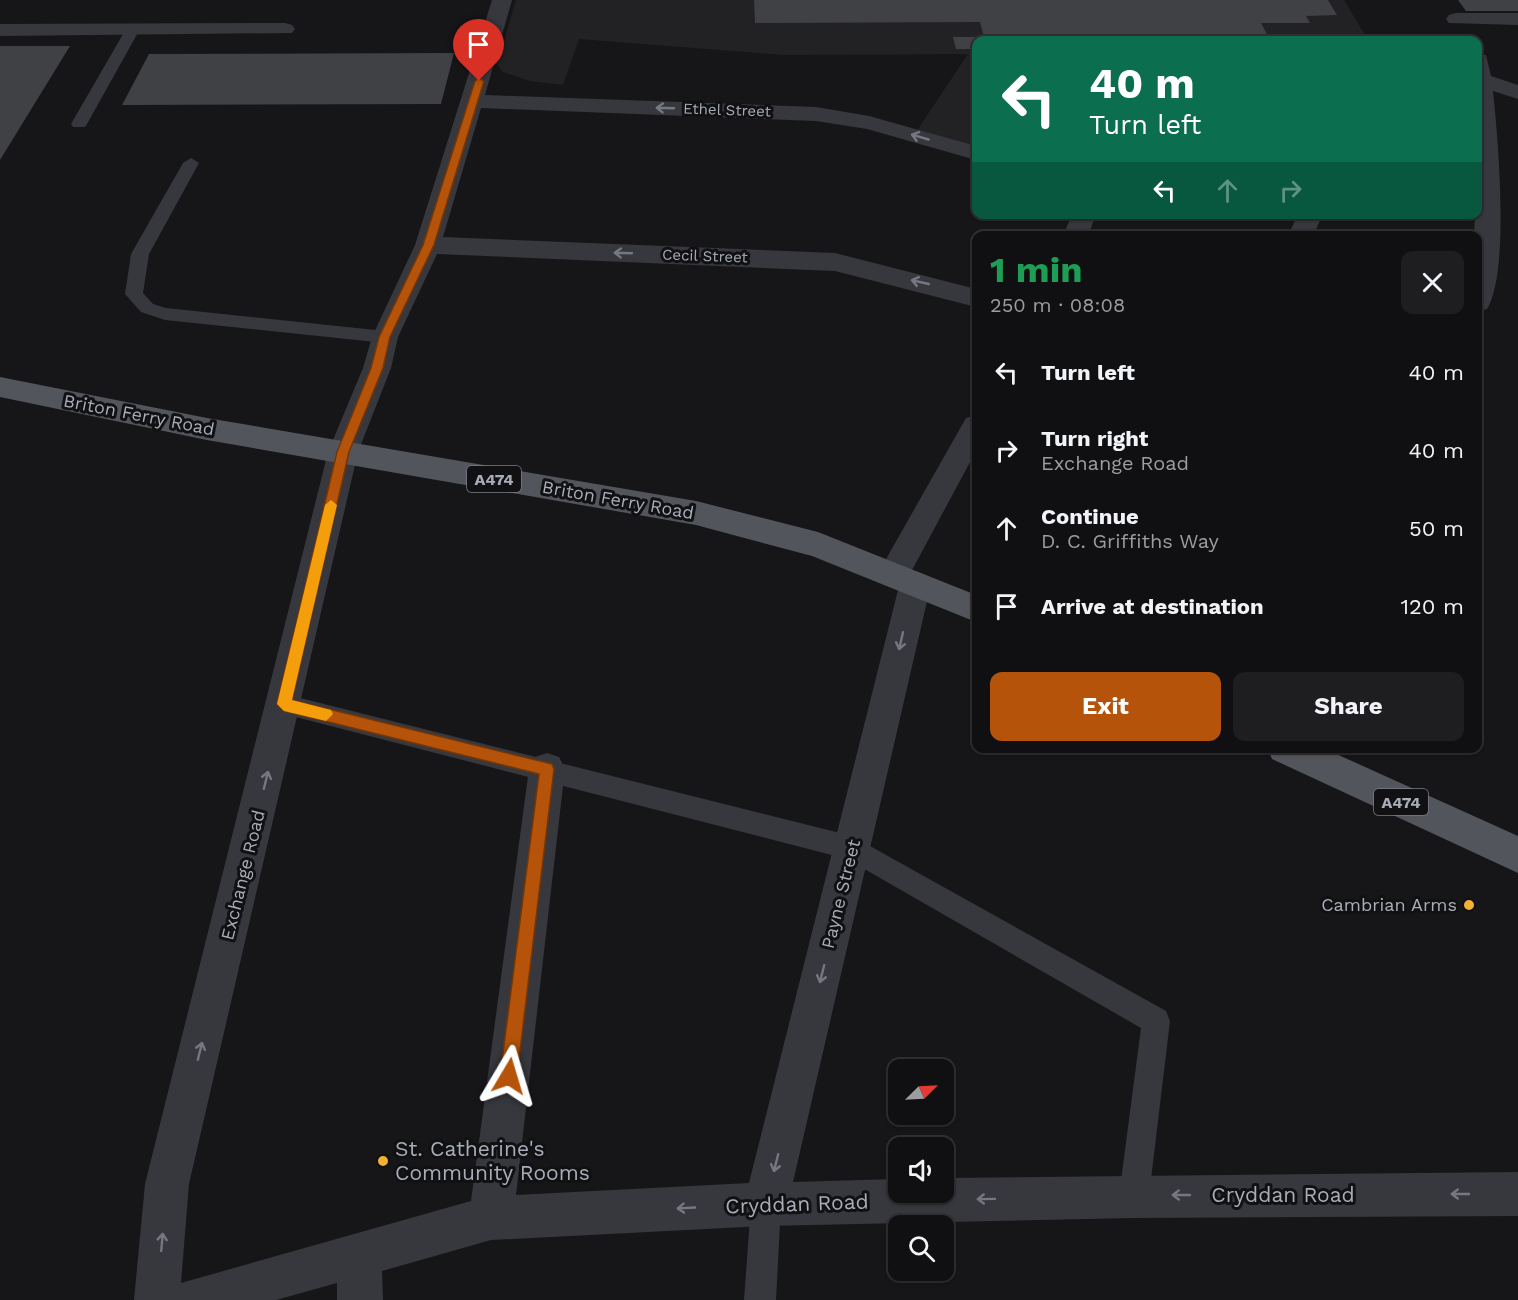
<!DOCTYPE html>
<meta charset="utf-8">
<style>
body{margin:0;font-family:"Work Sans",sans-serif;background:#1e1e20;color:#f1f3f6;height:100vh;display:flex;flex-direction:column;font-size:22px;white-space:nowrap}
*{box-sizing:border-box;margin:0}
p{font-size:20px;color:#9c9d9f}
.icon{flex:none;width:33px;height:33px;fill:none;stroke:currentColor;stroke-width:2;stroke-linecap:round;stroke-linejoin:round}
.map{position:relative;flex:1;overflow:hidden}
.drawer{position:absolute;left:972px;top:231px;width:510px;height:522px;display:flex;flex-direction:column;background:#101012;border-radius:12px;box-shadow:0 2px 4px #0004,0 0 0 2px #303032}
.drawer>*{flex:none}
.hud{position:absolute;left:972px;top:36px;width:510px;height:183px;border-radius:12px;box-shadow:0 2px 4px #0004,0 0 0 2px #303032;background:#0b6e4f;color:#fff;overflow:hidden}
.needle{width:39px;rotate:66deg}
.buttons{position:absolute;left:888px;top:1059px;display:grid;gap:12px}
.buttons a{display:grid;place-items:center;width:66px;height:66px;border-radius:12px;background:#101012;box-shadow:0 2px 4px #0004,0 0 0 2px #303032;font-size:30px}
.pin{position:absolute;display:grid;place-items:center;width:51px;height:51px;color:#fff;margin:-62px -26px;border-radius:50% 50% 50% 0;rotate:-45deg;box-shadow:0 0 6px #0007}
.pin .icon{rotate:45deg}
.me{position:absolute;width:66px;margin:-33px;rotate:7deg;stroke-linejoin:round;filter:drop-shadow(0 0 4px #0008)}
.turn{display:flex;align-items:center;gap:21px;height:126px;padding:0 18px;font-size:27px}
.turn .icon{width:78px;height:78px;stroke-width:2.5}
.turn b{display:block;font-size:42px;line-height:51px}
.lanes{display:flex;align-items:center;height:57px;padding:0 18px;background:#0003;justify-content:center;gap:30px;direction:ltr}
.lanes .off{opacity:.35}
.round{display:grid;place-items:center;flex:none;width:63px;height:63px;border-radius:12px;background:#1e1e20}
.overview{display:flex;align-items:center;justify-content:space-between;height:102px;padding:0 18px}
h1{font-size:36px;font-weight:700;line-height:45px;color:#1e9e55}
.action{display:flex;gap:12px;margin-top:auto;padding:12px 18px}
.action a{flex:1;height:69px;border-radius:12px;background:#b45309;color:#fff;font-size:24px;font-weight:700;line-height:69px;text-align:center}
.action a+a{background:#1e1e20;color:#f1f3f6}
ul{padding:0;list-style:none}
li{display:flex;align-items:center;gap:18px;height:78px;padding:0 18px}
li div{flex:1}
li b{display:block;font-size:22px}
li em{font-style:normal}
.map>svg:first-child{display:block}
.built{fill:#222225}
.building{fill:#404145}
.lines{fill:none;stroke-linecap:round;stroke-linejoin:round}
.lane{fill:#37383d;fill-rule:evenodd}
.street{fill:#37383d;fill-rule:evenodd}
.primary{fill:#53555c;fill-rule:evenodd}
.oneway{stroke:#757881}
.route{fill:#b45309;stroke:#753606;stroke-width:1.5}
.slow{fill:#f59e0b}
.poi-dot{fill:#f2b134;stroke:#111113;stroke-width:2}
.labels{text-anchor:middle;stroke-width:6;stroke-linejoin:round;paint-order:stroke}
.far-street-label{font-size:15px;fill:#a8adb8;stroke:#111113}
.shield{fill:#111113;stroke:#7b7e86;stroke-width:1.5}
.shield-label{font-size:16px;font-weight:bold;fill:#a8adb8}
.street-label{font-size:18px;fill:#a8adb8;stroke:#111113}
.poi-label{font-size:18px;fill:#a8adb8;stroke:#111113;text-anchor:end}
.near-poi-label{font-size:21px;fill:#a8adb8;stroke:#111113;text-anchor:start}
.near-street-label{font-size:21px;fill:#a8adb8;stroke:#111113}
</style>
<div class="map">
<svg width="1518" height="1300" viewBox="0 0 1518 1300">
<rect width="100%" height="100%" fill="#161618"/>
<!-- built -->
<path class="built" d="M516,0H1344L1368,40H976V153L914,135L968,54L784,55L579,39L563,85L530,81L503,72L497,65Z"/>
<!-- building -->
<path class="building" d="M754,0H1328L1337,15L1306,16L1310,23H1261L1270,40H976V49H956L953,37H984L980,22L755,23Z
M1458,0H1518V11H1466Z
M0,46H70L0,160Z
M454,53L441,104L122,105L149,54Z"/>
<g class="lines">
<!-- lane -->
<path class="lane" d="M133,25L140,29L87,124L85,127H73L71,124L126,29Z
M191,158L199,163L149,254L143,293L153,304L166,308L385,331L391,332L394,337L391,342L385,343L165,320L141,312L125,294L131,254L183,163Z
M284,694L852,836L1166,1011L1170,1021L1149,1196L1144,1206L1134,1211L1124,1206L1119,1196L1141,1028L847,859L284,714L276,711L272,704L276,697Z
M766,1189L777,1193L781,1204L776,1300H744L751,1204L755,1193Z"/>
<!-- street -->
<path class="street" d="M492,0H512L485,95L816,107L869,116L976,146V160L867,129L816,121L481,108L443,237L835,253L976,289V307L835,271L437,254L398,337L391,368L358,452L189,1184L181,1283L471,1201L529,769L535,757L547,753L559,757L565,769L516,1195L749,1183L899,586L893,588L882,584L877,575L966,418L976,415V451L911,572L915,571L926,575L931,584L793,1182L898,1179V1192H944V1178L1518,1172V1216L1134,1218L766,1226L491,1240L382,1271L383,1300H337V1283L276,1300H134L145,1184L328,452L363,368L372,337L415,245Z
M1456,13H1518V25L1449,23L1446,19L1449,15Z
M285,23L292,25L295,29L292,33L0,36V24Z
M1478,54L1486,55L1491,76L1518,85V99L1493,91C1498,138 1510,272 1487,309L1478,312V236H1474L1475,214H1478Z
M1072,214H1096L1088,236H1063Z
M1298,214H1323L1313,236H1288Z"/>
<!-- primary -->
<path class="primary" d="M0,377L207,418L696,501L818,532L976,595V622L812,556L696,525L207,440L0,397Z
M1267,748H1323L1518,836V873L1272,759Z"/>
</g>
<!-- one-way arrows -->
<defs><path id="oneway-shaft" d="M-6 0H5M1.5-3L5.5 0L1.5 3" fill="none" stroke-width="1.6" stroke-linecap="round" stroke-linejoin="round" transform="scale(1.5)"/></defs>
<g class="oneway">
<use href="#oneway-shaft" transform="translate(665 108) rotate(-178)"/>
<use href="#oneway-shaft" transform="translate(920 137) rotate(-164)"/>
<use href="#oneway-shaft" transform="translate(623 253) rotate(-178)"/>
<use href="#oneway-shaft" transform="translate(920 282) rotate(-167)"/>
<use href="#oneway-shaft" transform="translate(901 641) rotate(103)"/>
<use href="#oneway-shaft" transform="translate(266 780) rotate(-76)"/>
<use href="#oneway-shaft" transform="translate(822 974) rotate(104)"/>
<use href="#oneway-shaft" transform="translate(200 1051) rotate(-76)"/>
<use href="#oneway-shaft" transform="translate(776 1163) rotate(104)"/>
<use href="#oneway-shaft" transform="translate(1460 1194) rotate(180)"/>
<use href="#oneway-shaft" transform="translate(1181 1195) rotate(180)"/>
<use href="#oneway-shaft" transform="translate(986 1199) rotate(179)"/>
<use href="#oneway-shaft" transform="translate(686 1208) rotate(177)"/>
<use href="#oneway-shaft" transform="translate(162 1242) rotate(-85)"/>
</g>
<!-- route -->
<path class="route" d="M479,78L484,81L434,245L390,337L383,368L349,452L292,700L552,764L554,769L517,1076L515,1082L509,1085L503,1082L500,1076L539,774L284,711L277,704L337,452L371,368L379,337L423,245L475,81Z"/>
<!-- slow -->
<path class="slow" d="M331,500L337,505L292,700L331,710L333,714L326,721L284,711L277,704L325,505Z"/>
<!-- markers -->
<g class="poi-dot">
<circle cx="1469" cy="905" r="6"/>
<circle cx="383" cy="1161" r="6"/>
</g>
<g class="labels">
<!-- far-street labels -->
<g class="far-street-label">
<text transform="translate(727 110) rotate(2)" y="5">Ethel Street</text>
<text transform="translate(705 256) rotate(2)" y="5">Cecil Street</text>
</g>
<!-- shield labels -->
<g class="shield">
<rect x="467" y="466" width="54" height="26" rx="4.5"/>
<rect x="1374" y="789" width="54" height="26" rx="4.5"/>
</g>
<g class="shield-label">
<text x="494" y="485">A474</text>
<text x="1401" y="808">A474</text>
</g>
<!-- street labels -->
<g class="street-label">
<text transform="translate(139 415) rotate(11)" y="6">Briton Ferry Road</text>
<text transform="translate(618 500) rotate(10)" y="6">Briton Ferry Road</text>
<text transform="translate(243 875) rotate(-76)" y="6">Exchange Road</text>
<text transform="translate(841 894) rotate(-76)" y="6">Payne Street</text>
</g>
<!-- poi labels -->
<g class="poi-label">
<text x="1457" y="911">Cambrian Arms</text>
</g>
<!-- near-poi labels -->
<g class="near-poi-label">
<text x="395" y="1156">St. Catherine's<tspan x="395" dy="24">Community Rooms</tspan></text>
</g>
<!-- near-street labels -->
<g class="near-street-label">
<text x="1283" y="1202">Cryddan Road</text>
<text transform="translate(797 1204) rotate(-2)" y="7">Cryddan Road</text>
</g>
</g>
</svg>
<div class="buttons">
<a><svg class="needle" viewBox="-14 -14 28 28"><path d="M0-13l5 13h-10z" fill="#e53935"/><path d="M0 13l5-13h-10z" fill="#9c9d9f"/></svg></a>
<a><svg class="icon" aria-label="sound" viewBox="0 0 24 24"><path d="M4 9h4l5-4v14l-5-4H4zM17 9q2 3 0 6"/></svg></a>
<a><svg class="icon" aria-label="search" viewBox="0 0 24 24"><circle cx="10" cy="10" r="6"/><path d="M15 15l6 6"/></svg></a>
</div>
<div class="pin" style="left:479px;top:81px;background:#d93025"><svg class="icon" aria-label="arrive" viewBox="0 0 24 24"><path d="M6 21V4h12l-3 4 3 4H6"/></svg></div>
<svg class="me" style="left:509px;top:1076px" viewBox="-20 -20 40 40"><path d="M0-17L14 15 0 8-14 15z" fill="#b45309" stroke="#fff" stroke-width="4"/></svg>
<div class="hud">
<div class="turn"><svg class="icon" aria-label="left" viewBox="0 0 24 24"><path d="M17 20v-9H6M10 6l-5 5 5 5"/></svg><div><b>40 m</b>Turn left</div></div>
<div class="lanes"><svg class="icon" aria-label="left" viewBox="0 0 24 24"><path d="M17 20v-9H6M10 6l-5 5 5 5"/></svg><svg class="icon off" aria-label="ahead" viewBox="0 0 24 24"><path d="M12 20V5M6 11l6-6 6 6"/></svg><svg class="icon off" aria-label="right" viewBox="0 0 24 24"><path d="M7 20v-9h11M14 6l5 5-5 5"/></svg></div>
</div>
<section class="drawer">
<div class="overview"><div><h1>1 min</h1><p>250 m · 08:08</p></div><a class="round"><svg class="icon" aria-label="close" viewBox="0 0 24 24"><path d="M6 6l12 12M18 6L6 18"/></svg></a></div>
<ul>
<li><svg class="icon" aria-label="left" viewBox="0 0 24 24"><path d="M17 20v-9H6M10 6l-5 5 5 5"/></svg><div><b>Turn left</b></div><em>40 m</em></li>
<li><svg class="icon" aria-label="right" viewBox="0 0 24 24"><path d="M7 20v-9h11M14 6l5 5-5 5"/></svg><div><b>Turn right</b><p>Exchange Road</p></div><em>40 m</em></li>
<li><svg class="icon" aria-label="ahead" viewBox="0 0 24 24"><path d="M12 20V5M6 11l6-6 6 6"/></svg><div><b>Continue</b><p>D. C. Griffiths Way</p></div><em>50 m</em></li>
<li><svg class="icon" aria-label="arrive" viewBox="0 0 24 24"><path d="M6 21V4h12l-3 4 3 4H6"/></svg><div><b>Arrive at destination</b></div><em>120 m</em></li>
</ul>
<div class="action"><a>Exit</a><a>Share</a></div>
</section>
</div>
